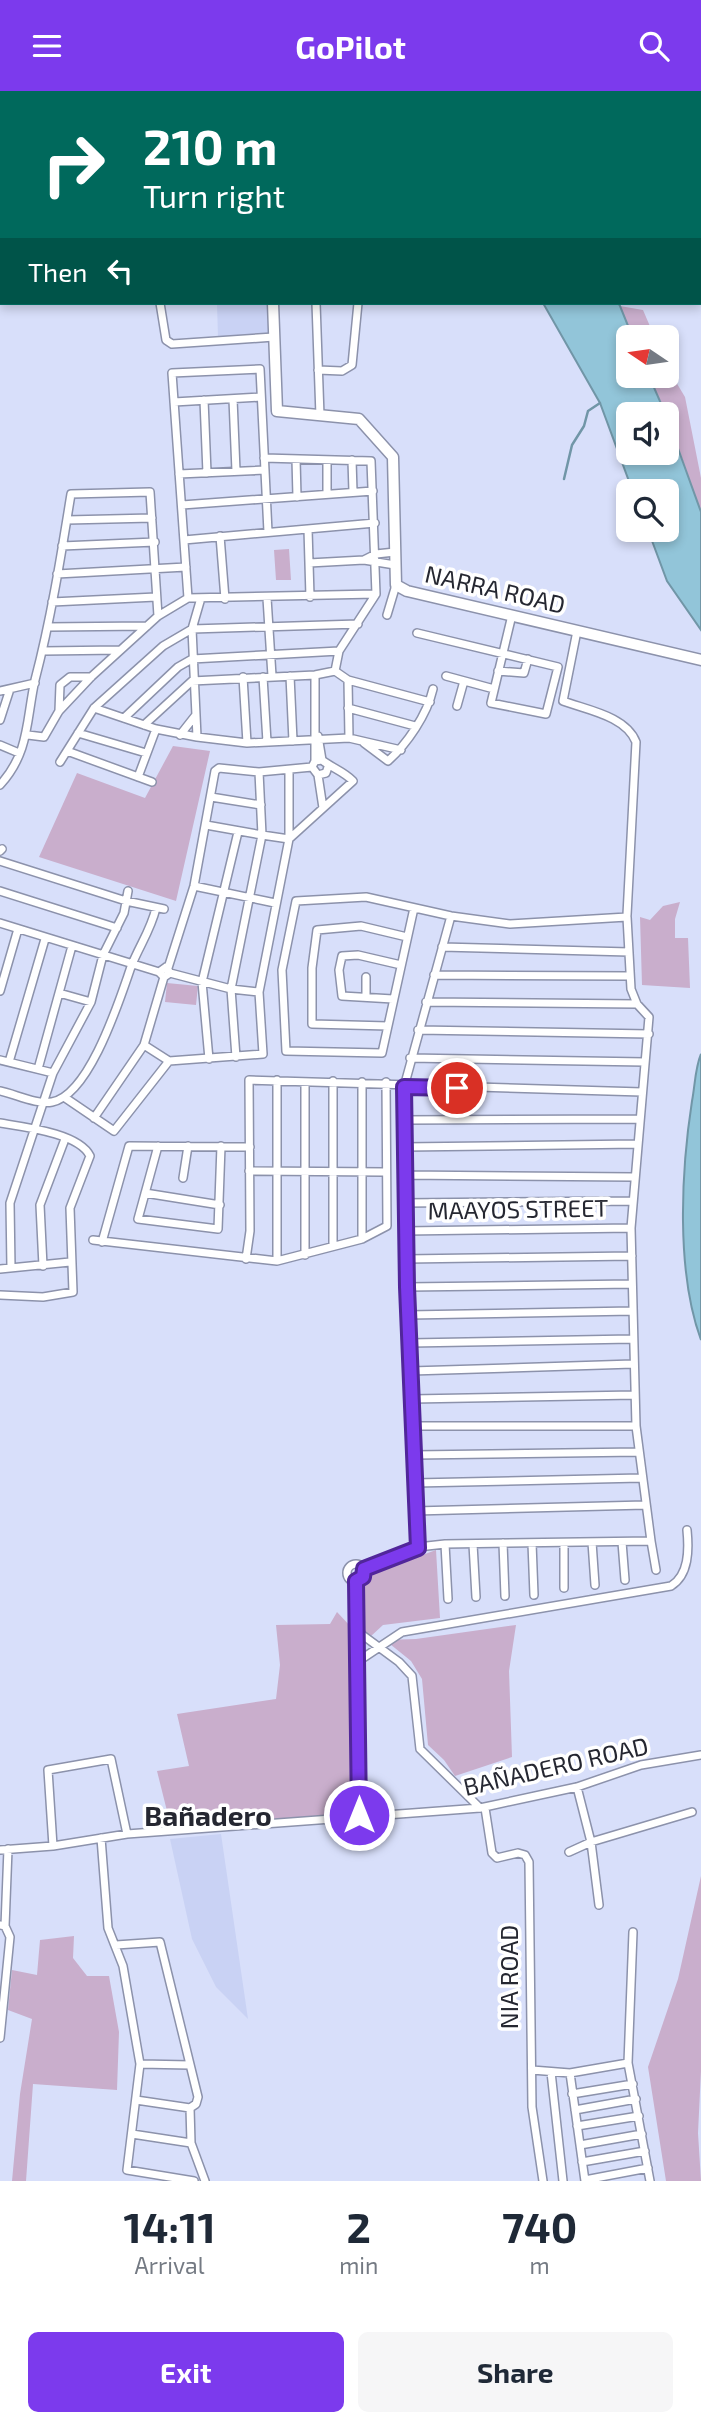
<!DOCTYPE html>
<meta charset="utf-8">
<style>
body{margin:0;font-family:"Exo 2",sans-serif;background:#f6f6f7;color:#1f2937;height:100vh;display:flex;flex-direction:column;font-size:26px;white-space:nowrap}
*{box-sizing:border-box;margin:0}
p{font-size:23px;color:#747a83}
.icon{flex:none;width:38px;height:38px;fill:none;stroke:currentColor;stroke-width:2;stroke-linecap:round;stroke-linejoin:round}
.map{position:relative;height:2090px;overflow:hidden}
.details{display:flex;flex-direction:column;background:#fff;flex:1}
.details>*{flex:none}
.top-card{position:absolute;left:0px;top:0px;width:702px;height:214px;box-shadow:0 4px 10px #0003;background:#00695c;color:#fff;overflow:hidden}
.needle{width:46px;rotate:283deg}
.tools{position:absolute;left:616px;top:234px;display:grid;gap:14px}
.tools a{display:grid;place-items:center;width:63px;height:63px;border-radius:10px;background:#fff;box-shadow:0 4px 10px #0003;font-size:35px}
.pin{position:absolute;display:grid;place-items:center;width:60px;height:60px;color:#fff;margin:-30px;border:4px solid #fff;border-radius:50%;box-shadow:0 2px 7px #0007}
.me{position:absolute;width:77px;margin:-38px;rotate:0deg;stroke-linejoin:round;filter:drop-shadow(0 0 5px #0008)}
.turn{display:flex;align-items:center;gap:24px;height:147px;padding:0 28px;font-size:32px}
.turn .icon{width:91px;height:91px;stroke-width:2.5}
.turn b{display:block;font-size:49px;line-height:60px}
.then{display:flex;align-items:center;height:66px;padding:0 28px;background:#0003;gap:14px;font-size:26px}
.eta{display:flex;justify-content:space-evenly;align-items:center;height:119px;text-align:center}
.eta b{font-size:42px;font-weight:700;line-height:49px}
.button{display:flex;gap:14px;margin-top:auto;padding:14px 28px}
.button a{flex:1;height:80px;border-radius:10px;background:#7c3aed;color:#fff;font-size:28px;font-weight:700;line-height:80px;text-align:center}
.button a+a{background:#f6f6f7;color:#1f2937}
header{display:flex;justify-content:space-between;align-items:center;height:91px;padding:0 28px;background:#7c3aed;color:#fff;font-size:32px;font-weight:700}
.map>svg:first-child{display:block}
.built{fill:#c9d2f4}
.green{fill:#c9aecc}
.water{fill:#92c5d9;stroke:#7196a7;stroke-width:2}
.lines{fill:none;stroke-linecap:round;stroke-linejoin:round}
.stream{stroke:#7196a7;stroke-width:2.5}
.street-casing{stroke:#8c92ab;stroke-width:10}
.secondary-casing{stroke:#8c92ab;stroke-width:13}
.street{stroke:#fff;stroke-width:7}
.secondary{stroke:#fff;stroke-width:10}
.route-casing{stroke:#51269a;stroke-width:18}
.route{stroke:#7c3aed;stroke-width:12}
.labels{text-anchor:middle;stroke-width:7;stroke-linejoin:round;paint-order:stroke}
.street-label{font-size:24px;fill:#252731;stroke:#fff}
.quarter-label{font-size:28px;font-weight:bold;fill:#252731;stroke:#fff}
</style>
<header><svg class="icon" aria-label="menu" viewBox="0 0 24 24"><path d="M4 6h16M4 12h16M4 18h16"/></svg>GoPilot<svg class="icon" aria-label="search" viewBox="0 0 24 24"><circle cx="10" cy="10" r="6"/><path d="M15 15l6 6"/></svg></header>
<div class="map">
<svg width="701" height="2090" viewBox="0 0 701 2090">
<rect width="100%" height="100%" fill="#d8dffa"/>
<!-- built -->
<path class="built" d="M269,212L270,243L218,246L217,213Z
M221,1743L248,1928L216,1896L192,1848L170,1748Z"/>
<!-- green -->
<path class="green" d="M620,215L643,219L655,247H633Z
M667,276L685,306L701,387V421L667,324L649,285H667Z
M289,458L291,489H276L274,459Z
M173,655L210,660L176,810L39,766L77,682L145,707Z
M680,811L675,828V847H688L690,897L642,894L640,826L650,829L663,815Z
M167,892L198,895L196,914L165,911Z
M436,1459L440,1527L383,1534L370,1546L361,1537L362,1494L366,1485Z
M337,1521L352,1537L355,1724L171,1736L157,1680L189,1675L177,1623L276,1608L280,1574L276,1534L330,1533Z
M516,1534L509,1580L512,1666L455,1685L444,1669L428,1654L422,1588L411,1570L385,1549L416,1548Z
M701,1785V1980L698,2042L701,2090H666L648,1976L678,1888Z
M74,1845L73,1867L87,1885H109L119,1941L117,1999L33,1993L26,2090H12L20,2003L32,1928L8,1919L12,1879L37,1884L40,1849Z"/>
<!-- water -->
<path class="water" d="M543,212H618L620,215L633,247H628V285H649L666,324H628V362H667V327L701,421V539L667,490L648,439H667V401H633L600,312Z
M701,963V1249C676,1181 681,1081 692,1010C695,995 695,977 701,963Z"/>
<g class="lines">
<!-- stream -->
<path class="stream" d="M564,388L572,354L584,335L588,320L600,312"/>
<defs>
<path id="street" d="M499,1L507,2
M632,2L633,0
M671,2V0
M0,11H2
M700,44H701
M0,61H2
M700,91L701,92
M0,99H2
M0,134H2
M700,140L701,141
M0,164H2
M0,195H2
M160,212L166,249L172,253L274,246
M316,212L320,325
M318,279L342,280L352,274L358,212
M233,308L236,380
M204,309L207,382
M174,311L261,306
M264,367L371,370L376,503L339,560L335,580
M296,368L297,406
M352,369L353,401
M179,383L265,379
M327,403V369
M182,414L373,400
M67,429L152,427
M308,438L310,506
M220,445L225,508
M184,449L375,432
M62,455L155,451
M364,469L376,463L395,461
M309,472L364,469L395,474
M57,483L186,476
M188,507L172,282L260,278L268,441
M267,507L272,585
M52,511L156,506
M387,524L396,494
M48,536L147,535
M577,540L563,610C587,619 626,625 636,651L627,824
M417,542L558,576L546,623L491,612L512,524
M43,560L120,559
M498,580L524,582L528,568
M315,584V670
M290,585L293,650
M446,585L494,598
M243,586L247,652
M263,586L267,651
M348,589L349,647
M0,600L35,592
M457,615L464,590
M94,617L156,638L197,646L247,652L349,647L401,659
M348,617L415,635
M59,620L60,594L70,586H91
M124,627L178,576L192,568L339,560
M0,629L10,598
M144,634L192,590L315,584L335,580L348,589L430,611
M78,642L146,662
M28,644L44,646L59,620L91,586L158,525L188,507L376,503
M180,644L195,625
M318,645L322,669
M197,646L192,538L201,507
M364,652L388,670C407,653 427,624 433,598
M0,654L19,662
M67,660L152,691
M60,671L94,617L163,555L192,538L358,533
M318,684L323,717
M138,686L156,638
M0,694C30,661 26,629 35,589C51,528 61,465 71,403L150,401L158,525
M211,706L261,714
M206,734L262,744L259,681L312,676
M0,760L2,758
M0,770L126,810L164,818
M194,795L275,812
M0,800L117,837
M0,832L159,881
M442,856L629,861
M168,877L194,795L215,680L219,677L259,681
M170,882L231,898L259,901
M434,884L629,885
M0,900L18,838
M59,902L91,911
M366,906V886
M393,908L342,905L339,879L342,865L358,864L401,874
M426,911L637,913
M388,935L312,933V877L317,839L361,835L407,846
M418,939L649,943
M144,954L169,970L263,963L259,901L289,748V679
M236,966L231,898L262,744L289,748L353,690C343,680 332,677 322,669L315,670L312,676L318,684L326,682L328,676
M410,967L645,971
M209,968L202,891L238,741
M0,969L53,982
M9,971L45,848
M38,978L72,855
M277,989V1170
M0,1000C15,1003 37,1014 52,1011C90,1004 120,907 131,876C139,855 151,839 156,817
M64,1006L114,1040L169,970
M94,1027L144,954L164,886L170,882L166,876L159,881L164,886
M404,1029L639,1028
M0,1032C24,1036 79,1042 90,1065L70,1117L73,1201L43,1206L0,1204
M158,1055L138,1128L218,1138L221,1055
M404,1056L637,1053
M249,1080L384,1081
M404,1084L633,1086
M183,1087L188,1055
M145,1102L220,1114
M404,1112L632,1110
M405,1140L631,1137
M362,1148V991
M93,1149L277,1170L362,1148L387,1135L386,991
M102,1151L129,1055L250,1056
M333,1155V990
M305,1164V991
M246,1168L250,1140L249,989L642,1001
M406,1168L632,1165
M43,1175L40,1114L65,1048
M11,1177L10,1112L53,982L91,911L103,864L124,822L128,800
M0,1178L70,1171
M407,1196L632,1193
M408,1224L633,1220
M410,1252L632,1248
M411,1280L633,1273
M412,1308L635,1304
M414,1335H636
M414,1364L639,1361
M415,1392L641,1387
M415,1420L645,1414
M651,1450L656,1479
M592,1451L595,1494
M622,1451L625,1489
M503,1452L505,1505
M532,1452L534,1504
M445,1453L448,1508
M473,1453L476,1506
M418,1456L407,1196L404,996L451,825
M347 1482a9 9 0 1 1 18 0a9 9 0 1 1-18 0Z
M364,1477L418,1456L445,1453L651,1450L636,1335L631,1137L649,926L637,913L631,898L627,826L510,833L451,825L366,806L296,810L282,879L286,960L382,962L414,817
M356,1490L359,1724
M564,1497V1452
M357,1540L399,1571L412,1585L420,1658L480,1717
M357,1571L402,1541L671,1495C689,1484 689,1459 687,1439
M577,1696L591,1751L599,1814
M485,1717L492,1762L497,1767L518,1762L525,1764L529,1771L532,2016L543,2090
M101,1747L108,1837L123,1875L140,1973L127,2079L194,2090
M53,1755L48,1679L111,1668L127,1743
M0,1759L53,1755L127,1743L480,1717L577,1696L641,1674L701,1664
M569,1761L591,1751L692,1721
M0,1834L5,1835L10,1846L0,1947
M5,1835L8,1758
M633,1841L628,1972L650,2090
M116,1854L160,1851L198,2006L196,2013L190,2017L191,2052L205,2090
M140,1973L190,1974
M532,1979L570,1982L628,1972
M551,1981L563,2090
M570,1982L585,2090
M572,2003L633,1993
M136,2009L190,2017
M575,2019L636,2008
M577,2035L639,2025
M132,2043L191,2052
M580,2054L642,2043
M582,2071L645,2060
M585,2089L648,2077"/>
<path id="secondary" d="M185,0L186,2
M273,212L277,320L359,328L393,366L396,494L407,500L701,569"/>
</defs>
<!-- street casing -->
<use href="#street" class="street-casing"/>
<!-- secondary casing -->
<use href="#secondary" class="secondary-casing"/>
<!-- street -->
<use href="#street" class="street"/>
<!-- secondary -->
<use href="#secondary" class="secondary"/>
</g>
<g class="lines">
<defs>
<path id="route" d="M359,1724L356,1490L363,1486L364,1478L418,1457L407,1196L404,996L457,997"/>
</defs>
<!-- route casing -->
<use href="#route" class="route-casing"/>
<!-- route -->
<use href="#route" class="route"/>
</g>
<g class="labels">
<!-- street labels -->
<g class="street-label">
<text transform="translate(495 499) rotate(13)" y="8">NARRA ROAD</text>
<text transform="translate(518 1119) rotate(-1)" y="8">MAAYOS STREET</text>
<text transform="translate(556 1676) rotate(-13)" y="8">BAÑADERO ROAD</text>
<text transform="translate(510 1886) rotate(-90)" y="8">NIA ROAD</text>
</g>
<!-- quarter labels -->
<g class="quarter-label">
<text x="208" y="1735">Bañadero</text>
</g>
</g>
</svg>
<div class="tools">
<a><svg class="needle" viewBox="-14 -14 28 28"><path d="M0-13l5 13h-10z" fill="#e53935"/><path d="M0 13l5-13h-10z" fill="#747a83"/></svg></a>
<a><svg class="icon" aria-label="sound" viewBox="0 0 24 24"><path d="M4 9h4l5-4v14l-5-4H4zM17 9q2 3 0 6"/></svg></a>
<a><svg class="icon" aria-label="search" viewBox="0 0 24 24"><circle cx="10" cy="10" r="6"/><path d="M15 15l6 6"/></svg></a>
</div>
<div class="pin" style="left:457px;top:997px;background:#d93025"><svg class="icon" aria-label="arrive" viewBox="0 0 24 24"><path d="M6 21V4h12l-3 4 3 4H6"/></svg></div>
<svg class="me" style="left:359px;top:1724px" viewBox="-20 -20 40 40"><circle r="17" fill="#7c3aed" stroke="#fff" stroke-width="3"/><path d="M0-11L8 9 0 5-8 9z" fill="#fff"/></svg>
<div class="top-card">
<div class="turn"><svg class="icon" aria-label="right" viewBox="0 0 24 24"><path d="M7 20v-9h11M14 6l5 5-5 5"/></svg><div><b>210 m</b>Turn right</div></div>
<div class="then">Then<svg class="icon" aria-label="left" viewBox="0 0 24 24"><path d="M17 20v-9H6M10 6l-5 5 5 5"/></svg></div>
</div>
</div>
<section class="details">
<div class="eta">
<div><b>14:11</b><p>Arrival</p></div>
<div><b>2</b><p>min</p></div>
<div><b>740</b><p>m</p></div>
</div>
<div class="button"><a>Exit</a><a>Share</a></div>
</section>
